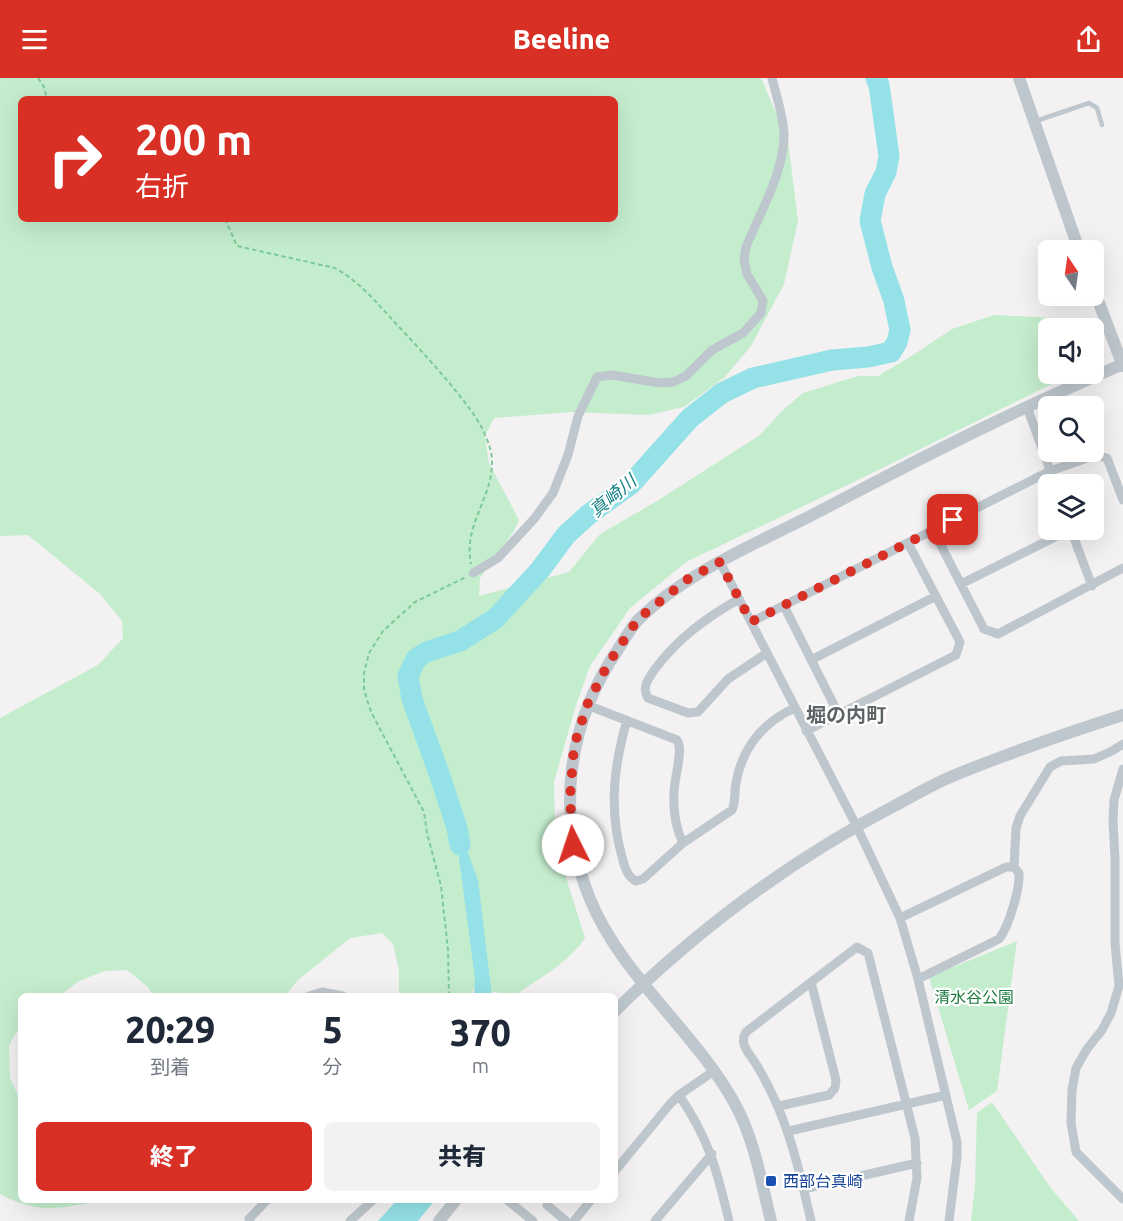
<!DOCTYPE html>
<html lang="ja">
<meta charset="utf-8">
<style>
body{margin:0;font-family:Ubuntu,"Noto Sans JP",sans-serif;background:#f2f2f3;color:#1f2937;height:100vh;display:flex;flex-direction:column;font-size:22px;white-space:nowrap}
*{box-sizing:border-box;margin:0}
p{font-size:20px;color:#747a83}
.icon{flex:none;width:33px;height:33px;fill:none;stroke:currentColor;stroke-width:2;stroke-linecap:round;stroke-linejoin:round}
.map{position:relative;flex:1;overflow:hidden}
.details{position:absolute;left:18px;top:915px;width:600px;height:210px;display:flex;flex-direction:column;background:#fff;border-radius:9px;box-shadow:0 6px 24px #0002}
.details>*{flex:none}
.guide{position:absolute;left:18px;top:18px;width:600px;height:126px;border-radius:9px;box-shadow:0 6px 24px #0002;background:#d93025;color:#fff;overflow:hidden}
.needle{width:39px;rotate:347deg}
.controls{position:absolute;left:1038px;top:162px;display:grid;gap:12px}
.controls a{display:grid;place-items:center;width:66px;height:66px;border-radius:9px;background:#fff;box-shadow:0 6px 24px #0002;font-size:30px}
.pin{position:absolute;display:grid;place-items:center;width:51px;height:51px;color:#fff;margin:-26px;border-radius:12px;box-shadow:0 3px 9px #0006}
.me{position:absolute;width:66px;margin:-33px;rotate:356deg;stroke-linejoin:round;filter:drop-shadow(0 0 4px #0008)}
.turn{display:flex;align-items:center;gap:21px;height:126px;padding:0 18px;font-size:27px}
.turn .icon{width:78px;height:78px;stroke-width:2.5}
.turn b{display:block;font-size:42px;line-height:51px}
.eta{display:flex;justify-content:space-evenly;align-items:center;height:102px;text-align:center}
.eta b{font-size:36px;font-weight:800;line-height:42px}
.action{display:flex;gap:12px;margin-top:auto;padding:12px 18px}
.action a{flex:1;height:69px;border-radius:9px;background:#d93025;color:#fff;font-size:24px;font-weight:800;line-height:69px;text-align:center}
.action a+a{background:#f2f2f3;color:#1f2937}
header{display:flex;justify-content:space-between;align-items:center;height:78px;padding:0 18px;background:#d93025;color:#fff;font-size:27px;font-weight:800}
.map>svg:first-child{display:block}
.green{fill:#c4edcd;fill-rule:evenodd}
.water{fill:#94e2e7}
.lines{fill:none;stroke-linecap:round;stroke-linejoin:round}
.river{stroke:#94e2e7;stroke-width:21}
.path{stroke:#7dc998;stroke-width:2;stroke-dasharray:4.5 3;stroke-linecap:butt}
.service{stroke:#bec7cd;stroke-width:4.5}
.minor{stroke:#bec7cd;stroke-width:9}
.tertiary{stroke:#bec7cd;stroke-width:12}
.route{stroke:#d93025;stroke-width:10;stroke-dasharray:0 18}
.transit-dot{fill:#1a4fb4;stroke:#fff;stroke-width:2}
.labels{text-anchor:middle;stroke-width:4.5;stroke-linejoin:round;paint-order:stroke}
.park-label{font-size:16px;fill:#1e7c3e;stroke:#fff}
.transit-label{font-size:16px;fill:#164399;stroke:#fff;text-anchor:start}
.water-label{font-size:18px;font-style:italic;fill:#158187;stroke:#fff}
.quarter-label{font-size:20px;font-weight:bold;fill:#5e6366;stroke:#fff}
</style>
<header><svg class="icon" aria-label="menu" viewBox="0 0 24 24"><path d="M4 6h16M4 12h16M4 18h16"/></svg>Beeline<svg class="icon" aria-label="share" viewBox="0 0 24 24"><path d="M12 15V3M7 8l5-5 5 5M5 13v7h14v-7"/></svg></header>
<div class="map">
<svg width="1123" height="1143" viewBox="0 0 1123 1143">
<rect width="100%" height="100%" fill="#f3f1f2"/>
<!-- green -->
<path class="green" d="M0,0H761L788,63L798,143L784,206L751,268L724,300L684,329L649,337L571,334L494,340L485,358L489,385L519,442L514,453L480,500L479,518L569,494L600,456L657,423L760,357L784,331L803,315L858,298H878L910,279L952,251L994,237L1055,240L1080,250H1048V296H1072L862,400L686,484L630,530L590,588L576,627L554,704L555,749L563,790L585,860C569,884 539,901 515,917L473,911L472,918H399V893L393,866L382,855L350,860L297,903L285,918H153L149,910L127,892L105,893L79,903L59,918H21V947L9,967L10,1000L21,1024V1122H101C60,1131 40,1137 0,1116V640L98,587L123,560L122,543L100,516L28,457L0,458ZM21,21H615V141H21Z
M1017,863L997,1013L969,1032L929,899Z
M992,1024L1050,1109L1079,1143H971L975,1108L977,1035Z"/>
<!-- water -->
<path class="water" d="M453,735L478,802L492,918H474L475,900Z
M397,1122H435L418,1143H378Z"/>
<g class="lines">
<!-- river -->
<path class="river" d="M460,767L457,750L440,698L412,621L408,598L416,581L426,574L460,563L495,541L540,492L566,457L588,437L631,406L690,340L722,315L753,300L832,282L868,279L891,274L897,264L900,252L894,223L882,189L870,143L875,116L886,94L889,78L879,7L876,0"/>
<!-- path -->
<path class="path" d="M38,0L44,9L47,21
M225,141L237,168L335,190C362,205 380,229 401,251C426,278 451,305 472,334C481,346 493,370 492,385C492,421 463,447 471,486
M449,918L448,872L441,808L427,755L424,734L371,634L364,612V595L369,575L383,553L415,524L466,499"/>
<!-- service -->
<path class="service" d="M1036,43L1089,25L1097,30L1102,47"/>
<!-- minor -->
<path class="minor" d="M1027,329L1055,406
M933,452L984,551L998,556L1123,490
M1071,452L1092,508
M720,484L856,747L900,840L918,901L957,1064V1079L949,1143
M473,495L498,480L534,441L553,415L568,377L578,338L597,299L612,297L660,305L673,304L686,298L712,272L743,255L761,235L763,223L747,196L744,181L746,169C760,135 785,92 784,55C783,37 776,17 772,0
M961,506L1069,452
M739,521C706,540 678,560 655,591C649,600 641,609 648,620L688,635L698,634L728,601L767,575
M784,528L839,637
M751,544L1050,393L1096,377L1107,380L1123,422
M811,582L936,518
M587,627L677,662C684,672 674,700 674,714C673,732 675,749 683,765
M627,642C614,687 609,730 621,775C624,786 626,798 636,803L643,801L683,765L732,732C736,724 734,714 736,705C742,670 763,645 794,630
M806,653L956,577L960,564L908,465
M1123,691L1114,722L1113,744L1115,780V865L1119,908L1111,935L1102,952L1087,971L1076,990L1072,1012L1071,1045L1076,1074L1123,1121
M1014,789L1016,750L1020,738L1050,689L1061,683L1094,681L1112,673L1123,666
M900,840L1006,789H1014L1019,795C1020,811 1009,848 999,861L918,901
M309,918L322,914L343,918
M679,1017C709,1061 717,1092 729,1143
M779,1028L829,1017L835,1010L836,1002L811,904
M789,1053L946,1017
M615,1093L670,1026L679,1017L714,993
M804,1111L917,1085
M507,1122L533,1143
M547,1127L566,1143
M250,1143L249,1141L267,1122
M350,1143L373,1122
M574,1143L591,1122
M655,1143L712,1076
M811,1143C798,1086 787,1037 756,986C750,976 738,966 746,954L857,869L868,875L915,1060L917,1100L909,1143"/>
<!-- tertiary -->
<path class="tertiary" d="M1019,0L1079,172
M1094,212L1123,288
M615,933C698,851 792,781 896,727C913,718 930,708 948,700C1005,676 1064,656 1123,637
M439,1143L456,1122
M771,1143C761,1103 755,1063 735,1026C695,953 622,899 590,821C555,736 567,645 619,570C625,560 632,548 640,540C688,493 754,467 814,436C872,406 930,375 989,347C1033,325 1078,306 1123,286"/>
</g>
<g class="lines">
<!-- route -->
<path class="route" d="M573,767L570,720L574,668L587,627L608,586L638,541L688,501L720,484L751,544L953,442"/>
</g>
<!-- markers -->
<rect class="transit-dot" x="765" y="1097" width="12" height="12" rx="3"/>
<g class="labels">
<!-- park labels -->
<g class="park-label">
<text x="974" y="925">清水谷公園</text>
</g>
<!-- transit labels -->
<g class="transit-label">
<text x="783" y="1109">西部台真崎</text>
</g>
<!-- water labels -->
<g class="water-label">
<text transform="translate(613 418) rotate(-40)" y="6">真崎川</text>
</g>
<!-- quarter labels -->
<g class="quarter-label">
<text x="846" y="644">堀の内町</text>
</g>
</g>
</svg>
<div class="controls">
<a><svg class="needle" viewBox="-14 -14 28 28"><path d="M0-13l5 13h-10z" fill="#e53935"/><path d="M0 13l5-13h-10z" fill="#747a83"/></svg></a>
<a><svg class="icon" aria-label="sound" viewBox="0 0 24 24"><path d="M4 9h4l5-4v14l-5-4H4zM17 9q2 3 0 6"/></svg></a>
<a><svg class="icon" aria-label="search" viewBox="0 0 24 24"><circle cx="10" cy="10" r="6"/><path d="M15 15l6 6"/></svg></a>
<a><svg class="icon" aria-label="layers" viewBox="0 0 24 24"><path d="M12 4l9 5-9 5-9-5zM3 14l9 5 9-5"/></svg></a>
</div>
<div class="pin" style="left:953px;top:442px;background:#d93025"><svg class="icon" aria-label="arrive" viewBox="0 0 24 24"><path d="M6 21V4h12l-3 4 3 4H6"/></svg></div>
<svg class="me" style="left:573px;top:767px" viewBox="-20 -20 40 40"><circle r="19" fill="#fff"/><path d="M0-13L10 11 0 6-10 11z" fill="#d93025"/></svg>
<div class="guide">
<div class="turn"><svg class="icon" aria-label="right" viewBox="0 0 24 24"><path d="M7 20v-9h11M14 6l5 5-5 5"/></svg><div><b>200 m</b>右折</div></div>
</div>
<section class="details">
<div class="eta">
<div><b>20:29</b><p>到着</p></div>
<div><b>5</b><p>分</p></div>
<div><b>370</b><p>m</p></div>
</div>
<div class="action"><a>終了</a><a>共有</a></div>
</section>
</div>
